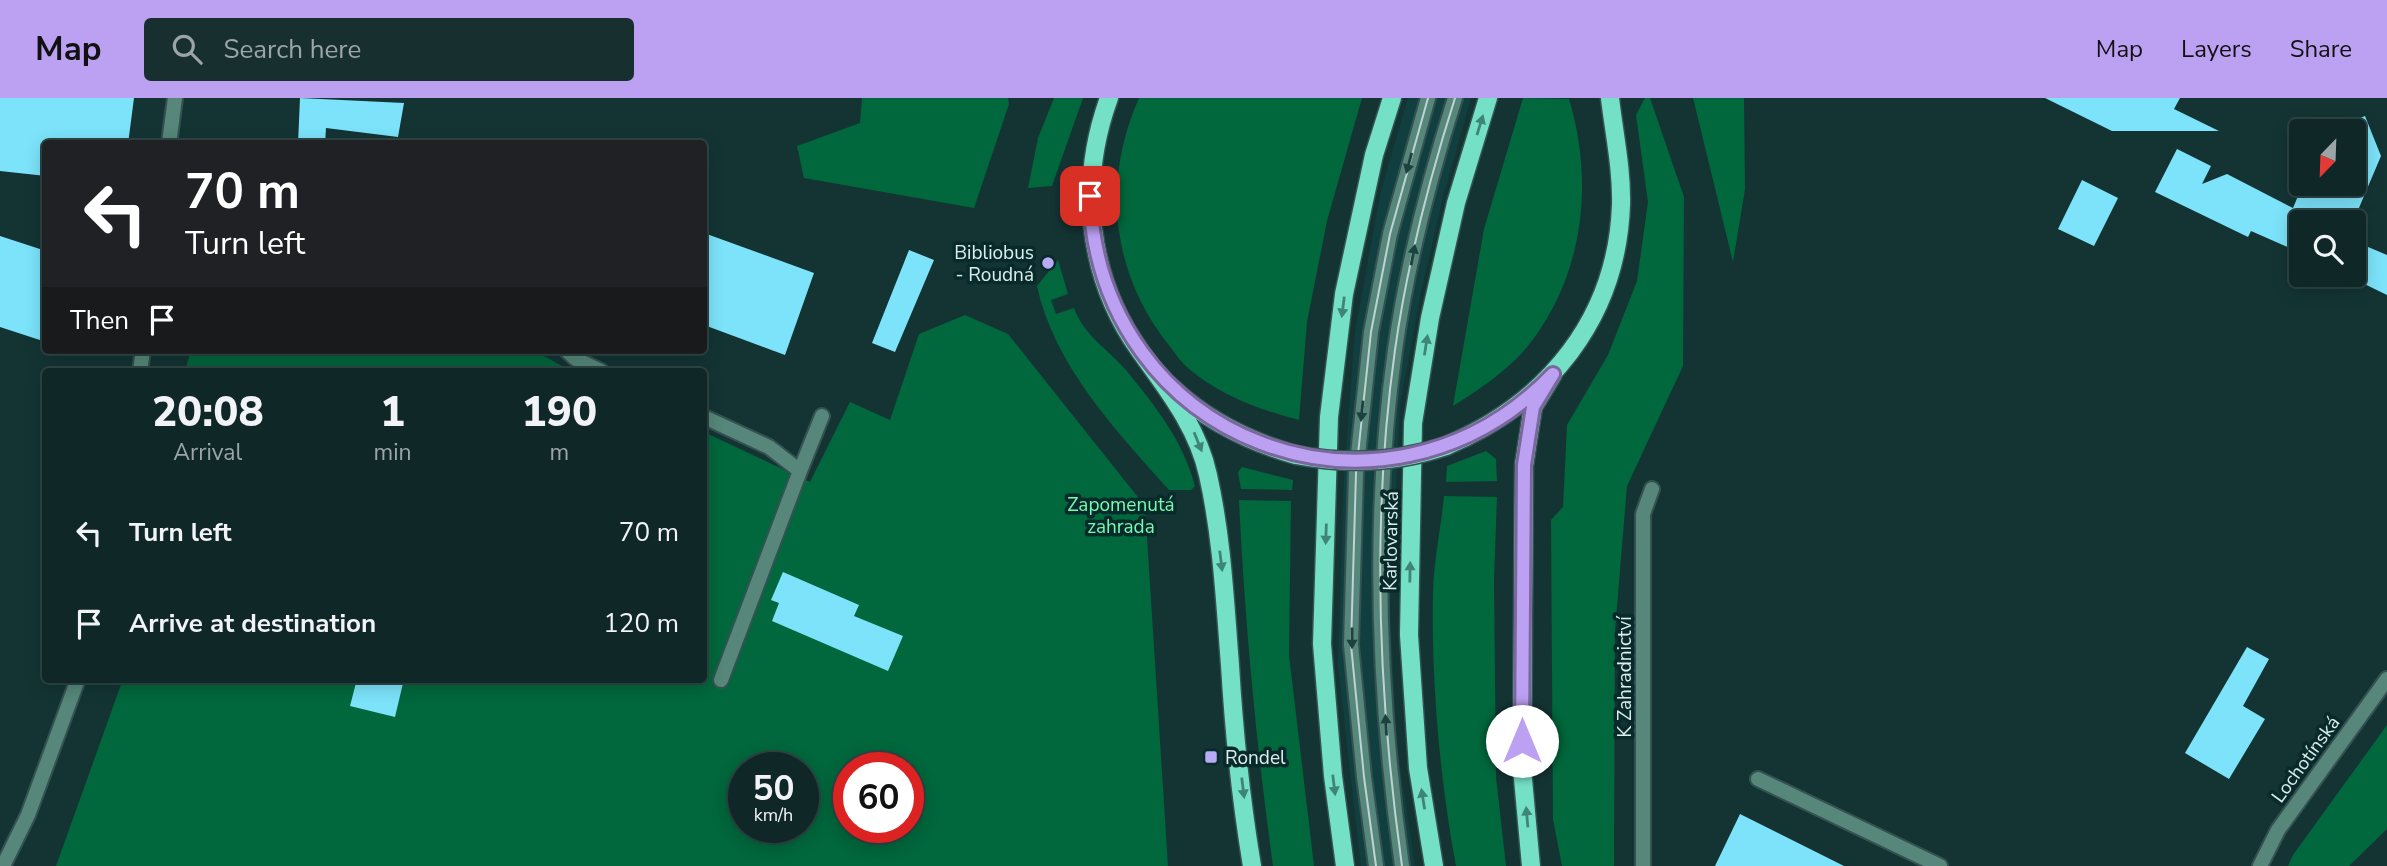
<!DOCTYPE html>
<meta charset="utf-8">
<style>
body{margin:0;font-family:"Nunito Sans",sans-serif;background:#182f2f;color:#f1f3f6;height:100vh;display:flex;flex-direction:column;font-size:26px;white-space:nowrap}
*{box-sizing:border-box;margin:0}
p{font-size:23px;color:#9ba5a7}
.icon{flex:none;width:38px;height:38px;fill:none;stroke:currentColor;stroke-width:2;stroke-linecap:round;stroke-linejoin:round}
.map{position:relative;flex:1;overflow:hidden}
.sheet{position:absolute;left:42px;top:270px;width:665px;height:315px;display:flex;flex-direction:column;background:#0f2727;border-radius:7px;box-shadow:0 4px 18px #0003,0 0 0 2px #2f4444}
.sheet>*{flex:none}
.guide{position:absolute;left:42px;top:42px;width:665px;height:214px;border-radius:7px;box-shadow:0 4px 18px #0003,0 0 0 2px #2f4444;background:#202124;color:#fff;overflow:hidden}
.needle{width:46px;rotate:203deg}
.tools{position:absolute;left:2289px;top:21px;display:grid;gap:14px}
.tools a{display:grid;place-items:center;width:77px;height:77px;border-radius:7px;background:#0f2727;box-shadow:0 4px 18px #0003,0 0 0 2px #2f4444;font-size:35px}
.speed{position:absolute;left:728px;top:654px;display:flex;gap:14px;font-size:35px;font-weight:700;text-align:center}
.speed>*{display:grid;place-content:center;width:91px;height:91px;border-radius:50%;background:#0f2727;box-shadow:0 4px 18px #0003,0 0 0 2px #2f4444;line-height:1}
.speed small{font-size:18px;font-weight:400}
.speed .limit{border:10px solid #d22;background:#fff;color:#111}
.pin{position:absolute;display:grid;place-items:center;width:60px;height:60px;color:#fff;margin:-30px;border-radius:14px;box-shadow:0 4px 10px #0006}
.me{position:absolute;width:77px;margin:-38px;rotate:0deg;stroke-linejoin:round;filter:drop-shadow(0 0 5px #0008)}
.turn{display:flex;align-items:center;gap:24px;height:147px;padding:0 28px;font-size:32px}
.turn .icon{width:91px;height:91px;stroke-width:2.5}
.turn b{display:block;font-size:49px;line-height:60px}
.then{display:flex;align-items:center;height:66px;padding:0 28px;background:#0003;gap:14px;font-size:26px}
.eta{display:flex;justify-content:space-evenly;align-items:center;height:119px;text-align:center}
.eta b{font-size:42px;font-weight:800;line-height:49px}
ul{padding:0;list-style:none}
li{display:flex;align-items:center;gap:21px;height:91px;padding:0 28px}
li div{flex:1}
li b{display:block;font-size:26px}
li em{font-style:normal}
header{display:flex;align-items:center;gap:42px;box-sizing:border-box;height:98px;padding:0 35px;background:#bca0f2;color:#111}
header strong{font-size:33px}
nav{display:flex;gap:38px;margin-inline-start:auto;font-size:24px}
.search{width:490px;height:63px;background:#182f2f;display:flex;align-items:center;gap:18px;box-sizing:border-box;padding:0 24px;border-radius:7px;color:#9ba5a7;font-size:26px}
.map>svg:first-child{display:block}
.built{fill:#113f3f}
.green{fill:#01673c;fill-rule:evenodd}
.building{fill:#7ce3fa}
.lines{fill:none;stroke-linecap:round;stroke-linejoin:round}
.lane-casing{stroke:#345251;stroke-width:18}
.street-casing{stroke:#345251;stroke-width:18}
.primary-casing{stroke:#345251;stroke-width:21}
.lane{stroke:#56877a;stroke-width:14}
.street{stroke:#56877a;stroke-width:14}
.primary{stroke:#74e0c6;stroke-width:18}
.tram{stroke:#bfd3d2;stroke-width:2}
.primary-bridge-casing{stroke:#345251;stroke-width:21;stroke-linecap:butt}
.primary-bridge{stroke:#74e0c6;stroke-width:18}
.oneway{fill:#3e8578}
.oneway2{fill:#1c413e}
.route-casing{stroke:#7a689d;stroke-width:18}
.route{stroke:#bca0f2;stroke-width:12}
.poi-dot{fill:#b7abf8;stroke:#082a2a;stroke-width:2.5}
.labels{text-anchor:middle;stroke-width:7;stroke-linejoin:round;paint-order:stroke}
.poi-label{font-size:19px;fill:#dbedec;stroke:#082a2a;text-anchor:end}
.park-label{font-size:19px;fill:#77fbb1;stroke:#082a2a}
.street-label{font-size:19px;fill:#dbedec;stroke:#082a2a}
</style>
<header>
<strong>Map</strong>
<div class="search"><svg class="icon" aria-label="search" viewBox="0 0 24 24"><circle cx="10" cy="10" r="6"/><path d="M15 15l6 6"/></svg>Search here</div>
<nav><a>Map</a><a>Layers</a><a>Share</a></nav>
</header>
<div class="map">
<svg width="2387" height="768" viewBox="0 0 2387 768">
<rect width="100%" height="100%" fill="#143434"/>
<!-- built -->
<path class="built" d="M1408,0H1471L1443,99L1422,189L1400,306L1390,510L1397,648L1415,768H1361L1338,568L1344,381L1355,234L1381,93Z"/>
<!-- green -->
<path class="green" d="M862,0H1008L1009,6L974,110L804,80L797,48L860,25Z
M1054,0H1083L1052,88L1028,90L1038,40Z
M1139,0H1362L1327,123L1307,224L1299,322C1260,312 1219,297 1188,270C1181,264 1174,254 1168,246C1111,174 1102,83 1139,0Z
M1523,0L1569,1C1594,83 1584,175 1531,244C1511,271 1480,291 1453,308L1484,131Z
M1645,0H1650L1684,99L1683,268L1627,388L1615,533L1614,768H1562L1553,721L1551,422L1563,409L1567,327L1608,257L1637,183L1648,104L1636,17Z
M1693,0H1744L1745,91L1733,164Z
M1058,162L1068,196L1051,202L1056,216L1074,210C1084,238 1108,251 1126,272C1155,308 1183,342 1195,388L1191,392H1169C1116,333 1054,267 1037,188Z
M965,217L1008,236L1145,408L1168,768H56L123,581H704V334L810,384L850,304L890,322L919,236ZM744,670H803V730H744ZM849,670H908V730H849Z
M191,252H533L571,273H185Z
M1486,353L1496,361L1497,383L1446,384L1447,368Z
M1242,369L1293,382L1292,392L1241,391L1238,374Z
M1444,398L1497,399L1494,482L1496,679L1506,768H1456C1440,683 1431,581 1433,494C1434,462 1441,429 1444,398Z
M1239,402L1291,403L1289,557L1314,768H1273C1256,646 1245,525 1239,402Z
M2387,627V731L2349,768H2288L2293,757Z"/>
<!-- building -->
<path class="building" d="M0,0H134L128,46H46V78L0,73Z
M300,0L404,5L398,39L326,30L325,46H298Z
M2045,0H2180L2174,11L2219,33H2112Z
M2365,18L2381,58L2353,124H2301V155L2251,133L2248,139L2155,94L2177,51L2211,68L2202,86L2227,76L2293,110L2303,86H2354V33H2328Z
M2082,82L2118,100L2094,148L2058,131Z
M704,135L814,175L785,257L704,227Z
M0,138L46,153V244L0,229Z
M2354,143L2387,157V197L2346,177H2354Z
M909,152L934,162L895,254L872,245Z
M783,474L859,507L854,518L903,538L888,573L772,523L779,505L771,502Z
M2247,549L2269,561L2243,608L2265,621L2229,681L2185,655Z
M357,581H404L395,619L350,608Z
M1740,716L1844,768H1715Z"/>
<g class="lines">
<defs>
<path id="lane" d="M566,252L576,261L601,273
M704,319L769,349L800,373L721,582
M800,373L822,318
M1376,768L1364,679L1351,547L1356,375L1371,234L1390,136L1428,0
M1402,768C1378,597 1371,423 1395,252C1407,166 1429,82 1455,0
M1643,768V416L1652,391"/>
<path id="street" d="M169,46L175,0
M140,273L143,252
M1758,681L1940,768
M3,768L28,717L78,581
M2260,768L2278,732L2387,581"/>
<path id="primary" d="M1109,0C1078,85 1087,179 1140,253C1168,292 1198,330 1208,377C1222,439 1225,504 1230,567C1234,634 1241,702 1252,768
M1173,291C1209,324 1250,344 1296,357
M1446,348C1548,305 1617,220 1621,107C1622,71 1614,35 1610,0
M1345,768L1333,678L1322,546L1329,319L1344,196L1374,57L1392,0
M1434,768L1418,670L1409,537L1413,325L1430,220L1456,105L1488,0
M1531,768L1522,670L1524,367L1533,309L1553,276"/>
</defs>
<!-- lane casing -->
<use href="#lane" class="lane-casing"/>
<!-- street casing -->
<use href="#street" class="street-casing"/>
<!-- primary casing -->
<use href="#primary" class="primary-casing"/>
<!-- lane -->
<use href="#lane" class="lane"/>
<!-- street -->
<use href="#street" class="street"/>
<!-- primary -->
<use href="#primary" class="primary"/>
<!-- tram -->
<path class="tram" d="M1376,768L1364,679L1351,547L1356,375L1371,234L1390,136L1428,0
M1402,768C1378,597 1371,423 1395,252C1407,166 1429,82 1455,0"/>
<defs>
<path id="primary-bridge" d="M1296,357C1348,367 1396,365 1446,348"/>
</defs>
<!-- primary-bridge casing -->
<use href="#primary-bridge" class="primary-bridge-casing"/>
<!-- primary-bridge -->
<use href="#primary-bridge" class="primary-bridge"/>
</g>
<!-- one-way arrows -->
<defs><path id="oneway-solid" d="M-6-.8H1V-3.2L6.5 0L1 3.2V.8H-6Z" transform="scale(1.75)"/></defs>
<g class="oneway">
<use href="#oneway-solid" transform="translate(1480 27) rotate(-73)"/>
<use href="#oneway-solid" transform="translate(1343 209) rotate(97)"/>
<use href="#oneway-solid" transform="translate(1426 247) rotate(-81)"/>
<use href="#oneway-solid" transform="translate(1198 344) rotate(68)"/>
<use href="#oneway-solid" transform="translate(1326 436) rotate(92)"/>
<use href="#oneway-solid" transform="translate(1221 463) rotate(83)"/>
<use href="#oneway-solid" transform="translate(1410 474) rotate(-89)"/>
<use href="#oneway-solid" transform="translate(1334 687) rotate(83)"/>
<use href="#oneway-solid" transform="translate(1243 690) rotate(83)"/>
<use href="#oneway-solid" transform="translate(1423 701) rotate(-99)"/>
<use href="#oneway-solid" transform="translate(1527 719) rotate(-95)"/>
</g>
<g class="oneway2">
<use href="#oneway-solid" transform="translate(1409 65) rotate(105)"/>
<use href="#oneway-solid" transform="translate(1413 157) rotate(-79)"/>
<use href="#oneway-solid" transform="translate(1362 313) rotate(96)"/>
<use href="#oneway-solid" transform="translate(1352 540) rotate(90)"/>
<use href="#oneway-solid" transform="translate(1386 627) rotate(-93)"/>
</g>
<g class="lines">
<defs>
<path id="route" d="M1090,98C1098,343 1383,452 1553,276L1533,309L1524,367L1522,643"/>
</defs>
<!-- route casing -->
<use href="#route" class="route-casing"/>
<!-- route -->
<use href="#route" class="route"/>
</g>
<!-- markers -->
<g class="poi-dot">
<circle cx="1048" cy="165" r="7"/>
<rect x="1204" y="652" width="14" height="14" rx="3.5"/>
</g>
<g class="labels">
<!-- poi labels -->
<g class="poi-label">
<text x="1034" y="161">Bibliobus<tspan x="1034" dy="22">- Roudná</tspan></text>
<text x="1225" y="666" text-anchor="start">Rondel</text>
</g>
<!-- park labels -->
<g class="park-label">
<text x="1121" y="413">Zapomenutá<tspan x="1121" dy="22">zahrada</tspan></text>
</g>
<!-- street labels -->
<g class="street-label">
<text transform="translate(1390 443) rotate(-89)" y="7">Karlovarská</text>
<text transform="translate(1624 579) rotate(-90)" y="7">K Zahradnictví</text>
<text transform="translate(2305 661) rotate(-54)" y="7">Lochotínská</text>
</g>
</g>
</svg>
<div class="tools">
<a><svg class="needle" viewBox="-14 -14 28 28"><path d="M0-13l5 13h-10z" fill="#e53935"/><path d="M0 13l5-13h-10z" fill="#9ba5a7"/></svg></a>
<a><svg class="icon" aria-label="search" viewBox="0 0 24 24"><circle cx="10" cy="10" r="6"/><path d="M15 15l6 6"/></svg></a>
</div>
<div class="speed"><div>50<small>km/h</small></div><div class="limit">60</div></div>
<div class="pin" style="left:1090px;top:98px;background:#d93025"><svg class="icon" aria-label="arrive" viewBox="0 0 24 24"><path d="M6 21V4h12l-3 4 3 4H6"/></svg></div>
<svg class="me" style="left:1522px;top:643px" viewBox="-20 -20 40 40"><circle r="19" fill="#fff"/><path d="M0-13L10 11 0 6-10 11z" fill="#bca0f2"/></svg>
<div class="guide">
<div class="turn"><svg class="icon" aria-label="left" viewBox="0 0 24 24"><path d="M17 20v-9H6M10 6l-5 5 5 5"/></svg><div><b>70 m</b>Turn left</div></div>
<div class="then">Then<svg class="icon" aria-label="arrive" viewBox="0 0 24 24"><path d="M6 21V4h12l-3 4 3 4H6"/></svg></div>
</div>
<section class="sheet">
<div class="eta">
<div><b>20:08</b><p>Arrival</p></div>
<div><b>1</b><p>min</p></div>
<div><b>190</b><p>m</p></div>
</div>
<ul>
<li><svg class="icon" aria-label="left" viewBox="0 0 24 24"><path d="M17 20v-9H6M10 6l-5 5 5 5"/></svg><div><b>Turn left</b></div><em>70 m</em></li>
<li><svg class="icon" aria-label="arrive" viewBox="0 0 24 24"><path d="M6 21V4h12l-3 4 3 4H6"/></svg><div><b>Arrive at destination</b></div><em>120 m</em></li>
</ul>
</section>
</div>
